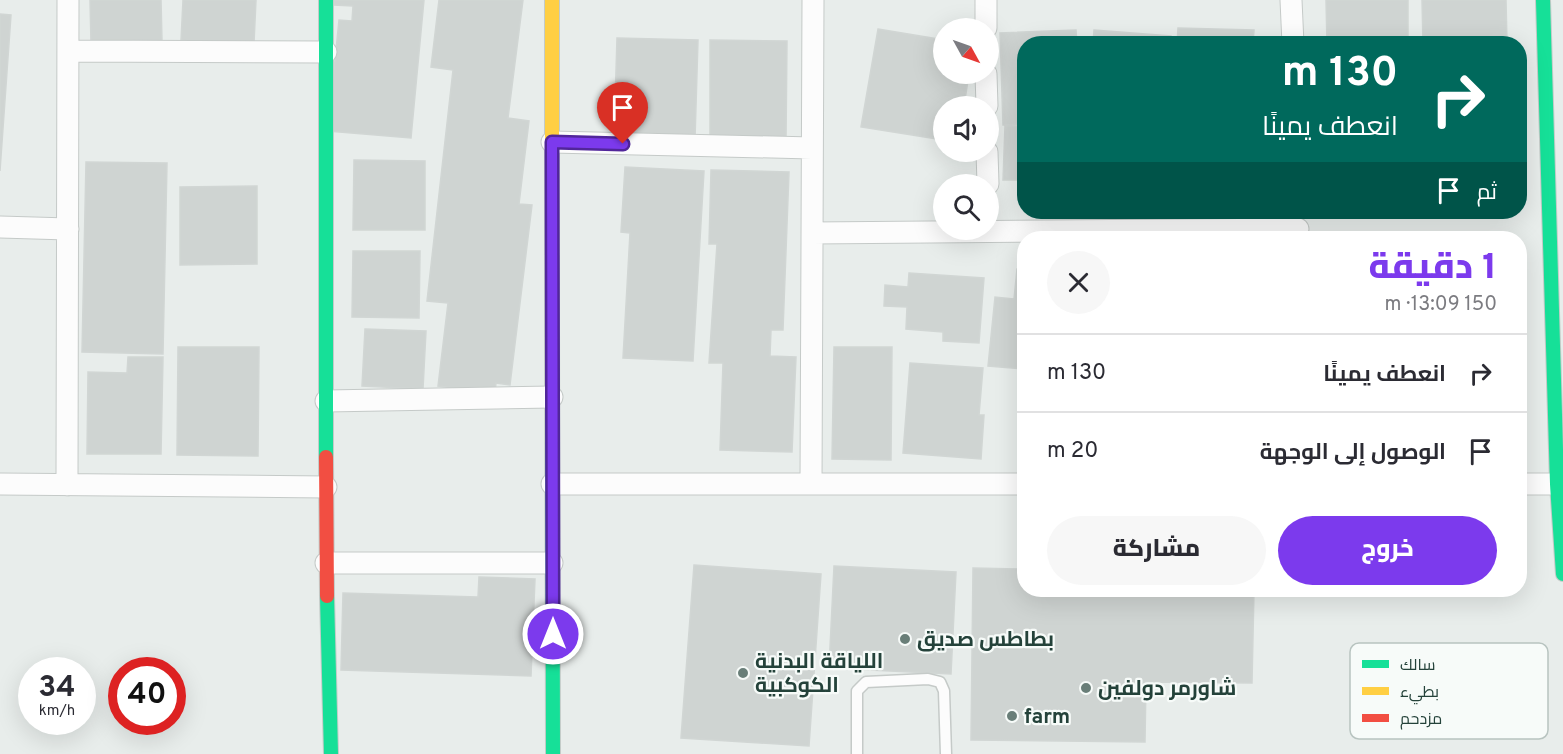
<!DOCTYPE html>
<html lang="ar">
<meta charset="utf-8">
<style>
body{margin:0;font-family:Overpass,Cairo,sans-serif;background:#f7f7f7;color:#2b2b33;direction:rtl;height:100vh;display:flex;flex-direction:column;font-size:22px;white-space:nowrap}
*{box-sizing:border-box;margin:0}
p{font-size:20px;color:#7c7c81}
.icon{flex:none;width:33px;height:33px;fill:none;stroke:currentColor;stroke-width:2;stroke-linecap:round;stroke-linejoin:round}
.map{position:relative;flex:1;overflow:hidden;direction:ltr}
.drawer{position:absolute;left:1017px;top:231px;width:510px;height:366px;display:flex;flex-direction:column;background:#fff;border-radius:24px;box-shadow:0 6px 24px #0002;direction:rtl}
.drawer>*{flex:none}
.top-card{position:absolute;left:1017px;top:36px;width:510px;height:183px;border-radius:24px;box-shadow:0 6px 24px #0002;direction:rtl;background:#00695c;color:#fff;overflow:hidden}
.needle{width:39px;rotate:130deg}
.fabs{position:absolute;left:933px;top:18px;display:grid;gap:12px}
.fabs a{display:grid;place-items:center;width:66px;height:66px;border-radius:50%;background:#fff;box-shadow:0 6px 24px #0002;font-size:30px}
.speed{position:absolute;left:18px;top:657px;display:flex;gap:12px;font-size:30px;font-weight:700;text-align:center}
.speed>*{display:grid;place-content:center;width:78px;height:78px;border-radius:50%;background:#fff;box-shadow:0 6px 24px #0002;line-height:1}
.speed small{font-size:15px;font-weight:400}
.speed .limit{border:9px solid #d22;background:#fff;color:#111}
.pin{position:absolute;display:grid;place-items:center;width:51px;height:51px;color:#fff;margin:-62px -26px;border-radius:50% 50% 50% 0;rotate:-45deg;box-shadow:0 0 6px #0007}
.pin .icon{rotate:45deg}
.me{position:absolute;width:66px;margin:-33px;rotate:0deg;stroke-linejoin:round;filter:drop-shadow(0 0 4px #0008)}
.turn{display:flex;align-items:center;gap:21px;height:126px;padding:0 30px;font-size:27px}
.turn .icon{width:78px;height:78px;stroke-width:2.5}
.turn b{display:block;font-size:42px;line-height:51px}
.then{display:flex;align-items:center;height:57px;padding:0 30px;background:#0003;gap:12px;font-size:22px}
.round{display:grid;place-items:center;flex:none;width:63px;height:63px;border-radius:32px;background:#f7f7f7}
.headline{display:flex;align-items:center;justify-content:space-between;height:102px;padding:0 30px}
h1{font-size:36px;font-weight:800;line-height:45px;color:#7c3aed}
.cta{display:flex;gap:12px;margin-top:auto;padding:12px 30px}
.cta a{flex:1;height:69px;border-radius:36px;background:#7c3aed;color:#fff;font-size:24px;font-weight:800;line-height:69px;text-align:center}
.cta a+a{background:#f7f7f7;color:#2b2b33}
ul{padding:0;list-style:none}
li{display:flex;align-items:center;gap:18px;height:78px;padding:0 30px;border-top:2px solid #e1e1e2}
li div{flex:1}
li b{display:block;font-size:22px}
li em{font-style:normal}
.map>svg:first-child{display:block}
.building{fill:#cfd4d2;stroke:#d1d6d4;stroke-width:1.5}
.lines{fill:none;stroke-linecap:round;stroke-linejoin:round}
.lane-casing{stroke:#c5cac8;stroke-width:13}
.street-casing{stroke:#c5cac8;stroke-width:23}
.fast-casing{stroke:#c3cbc8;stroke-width:16}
.slow-casing{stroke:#c3cbc8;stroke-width:16}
.jam-casing{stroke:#c3cbc8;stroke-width:16}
.lane{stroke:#fcfcfc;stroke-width:10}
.street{stroke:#fcfcfc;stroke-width:21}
.fast{stroke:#16e098;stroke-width:14}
.slow{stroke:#ffcf43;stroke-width:14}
.jam{stroke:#f24e42;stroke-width:14}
.route-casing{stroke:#51269a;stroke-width:15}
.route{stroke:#7c3aed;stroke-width:10}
.poi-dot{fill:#697e78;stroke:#f7fbf9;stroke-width:2}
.labels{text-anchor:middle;stroke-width:4.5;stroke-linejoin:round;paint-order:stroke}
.poi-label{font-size:21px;font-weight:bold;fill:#24423a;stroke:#f7fbf9;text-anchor:start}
.key{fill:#f7fbf9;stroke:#b8c4c0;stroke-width:1.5}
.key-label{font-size:16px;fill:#24423a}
</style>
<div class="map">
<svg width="1563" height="754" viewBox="0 0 1563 754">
<rect width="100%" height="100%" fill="#e8edeb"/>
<!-- building -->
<path class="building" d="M90,0H161L162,41L91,43Z
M183,0H256L254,43L181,41Z
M334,0H424L411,138L328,131L339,20L352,21L353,6L334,5Z
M439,0H523L508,118L529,121L519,204L532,205L510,385L496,383L495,393L438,386L448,303L427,301L453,70L431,67Z
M1326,0H1408V44H1327Z
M1422,0H1506L1507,44H1423Z
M0,14L11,15L0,171Z
M1178,28L1254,30L1253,44H1177Z
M878,29L944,40V74H969L964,106H944V140L861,127Z
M1076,30L1077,44H1024V124L1003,125L1000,33Z
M1094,30L1171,36V44H1093Z
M617,38L698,40L695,139L614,137Z
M710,40L787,41L786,140H710Z
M1005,126H1024V203L1019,202L1020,180H1003Z
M354,160L425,161V230H353Z
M86,162L167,163L163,354L82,352Z
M625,167L704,171L693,361L623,358L630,233L621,232Z
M711,170L789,172L783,330H771L770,356L796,357L792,452L720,450L723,363H709L717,244H709Z
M257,186V264L180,265V187Z
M1172,212H1253H1220V217L1172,216Z
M1333,212H1409L1408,217Z
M353,251H420L419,318L352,317Z
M1017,269L1024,270V369L988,366L995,297L1014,299Z
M909,273L984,278L979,343L943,341V332L906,329L907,307L884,306L885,285L908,287Z
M365,329L426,331L423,389L362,386Z
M178,347H259L258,456L177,455Z
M834,347H892L891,460L832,459Z
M128,357H163L161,454H87L88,372L127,373Z
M910,363L983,368L979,415H984L981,459L903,453Z
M694,565L821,574L809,746L681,738Z
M834,566L956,572L951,674L829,668Z
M973,568L1024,569V590H1254L1252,683L1146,682L1145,742L971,740Z
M479,577L535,579L531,676L341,670L343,593L478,597Z"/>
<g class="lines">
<defs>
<path id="lane" d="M857,754V691L866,682L928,679L940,682L944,691L946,754"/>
<path id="street" d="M986,0V28
M1291,0L1293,44
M68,51L326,52
M986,74L987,106
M552,142L812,148
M987,152L988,184
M0,227L68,229
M812,233L1298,229
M326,401L552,397
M0,484L326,487
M552,484H1024
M811,484L813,0
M1520,484H1557
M67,485L68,0
M326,563H552"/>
<path id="fast" d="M326,0V457
M1543,0L1557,484L1563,574
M552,329L553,754
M327,596L331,754"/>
<path id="slow" d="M552,0V329"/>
<path id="jam" d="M326,457L327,596"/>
</defs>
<!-- lane casing -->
<use href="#lane" class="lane-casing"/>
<!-- street casing -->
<use href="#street" class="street-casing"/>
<!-- fast casing -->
<use href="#fast" class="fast-casing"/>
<!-- slow casing -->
<use href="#slow" class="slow-casing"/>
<!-- jam casing -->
<use href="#jam" class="jam-casing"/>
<!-- lane -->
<use href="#lane" class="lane"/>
<!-- street -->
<use href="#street" class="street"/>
<!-- fast -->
<use href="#fast" class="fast"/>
<!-- slow -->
<use href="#slow" class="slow"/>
<!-- jam -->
<use href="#jam" class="jam"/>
</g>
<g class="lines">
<defs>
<path id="route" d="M553,634L552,142L623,144"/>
</defs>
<!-- route casing -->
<use href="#route" class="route-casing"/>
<!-- route -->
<use href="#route" class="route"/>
</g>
<!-- markers -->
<g class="poi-dot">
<circle cx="905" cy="639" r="6"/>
<circle cx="743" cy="673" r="6"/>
<circle cx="1086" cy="688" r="6"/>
<circle cx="1012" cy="716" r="6"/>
</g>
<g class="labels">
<!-- poi labels -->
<g class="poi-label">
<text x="917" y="646">بطاطس صديق</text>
<text x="755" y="668">اللياقة البدنية<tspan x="755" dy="24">الكوكبية</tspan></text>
<text x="1098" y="695">شاورمر دولفين</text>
<text x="1024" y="723">farm</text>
</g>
</g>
<!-- legend -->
<rect x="1350" y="643" width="198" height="96" rx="9" class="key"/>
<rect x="1362" y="660" width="27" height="8" fill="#16e098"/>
<rect x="1362" y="687" width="27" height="8" fill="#ffcf43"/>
<rect x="1362" y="714" width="27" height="8" fill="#f24e42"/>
<g class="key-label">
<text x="1400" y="670">سالك</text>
<text x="1400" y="697">بطيء</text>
<text x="1400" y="724">مزدحم</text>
</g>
</svg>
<div class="fabs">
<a><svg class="needle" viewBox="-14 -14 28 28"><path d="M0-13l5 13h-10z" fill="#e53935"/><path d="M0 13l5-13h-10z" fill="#7c7c81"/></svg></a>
<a><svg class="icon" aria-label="sound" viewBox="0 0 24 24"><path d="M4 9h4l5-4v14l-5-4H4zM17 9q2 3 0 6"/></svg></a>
<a><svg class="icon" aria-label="search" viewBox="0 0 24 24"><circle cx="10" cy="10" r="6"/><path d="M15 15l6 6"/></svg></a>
</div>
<div class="speed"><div>34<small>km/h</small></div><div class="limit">40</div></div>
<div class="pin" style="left:623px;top:144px;background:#d93025"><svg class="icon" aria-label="arrive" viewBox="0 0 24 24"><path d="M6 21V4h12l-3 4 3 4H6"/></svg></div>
<svg class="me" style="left:553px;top:634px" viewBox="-20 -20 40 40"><circle r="17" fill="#7c3aed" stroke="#fff" stroke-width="3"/><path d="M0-11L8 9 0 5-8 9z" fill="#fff"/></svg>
<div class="top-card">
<div class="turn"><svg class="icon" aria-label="right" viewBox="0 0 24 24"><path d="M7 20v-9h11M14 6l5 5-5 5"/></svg><div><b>130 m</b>انعطف يمينًا</div></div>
<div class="then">ثم<svg class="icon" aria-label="arrive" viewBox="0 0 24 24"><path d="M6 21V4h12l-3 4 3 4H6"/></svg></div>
</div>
<section class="drawer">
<div class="headline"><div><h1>1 دقيقة</h1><p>150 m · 13:09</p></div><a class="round"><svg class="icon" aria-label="close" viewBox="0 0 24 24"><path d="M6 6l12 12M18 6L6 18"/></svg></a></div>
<ul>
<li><svg class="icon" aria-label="right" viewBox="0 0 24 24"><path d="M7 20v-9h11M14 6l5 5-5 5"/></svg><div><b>انعطف يمينًا</b></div><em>130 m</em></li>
<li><svg class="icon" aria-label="arrive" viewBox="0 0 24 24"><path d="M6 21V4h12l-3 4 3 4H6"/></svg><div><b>الوصول إلى الوجهة</b></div><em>20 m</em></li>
</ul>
<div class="cta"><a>خروج</a><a>مشاركة</a></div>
</section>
</div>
